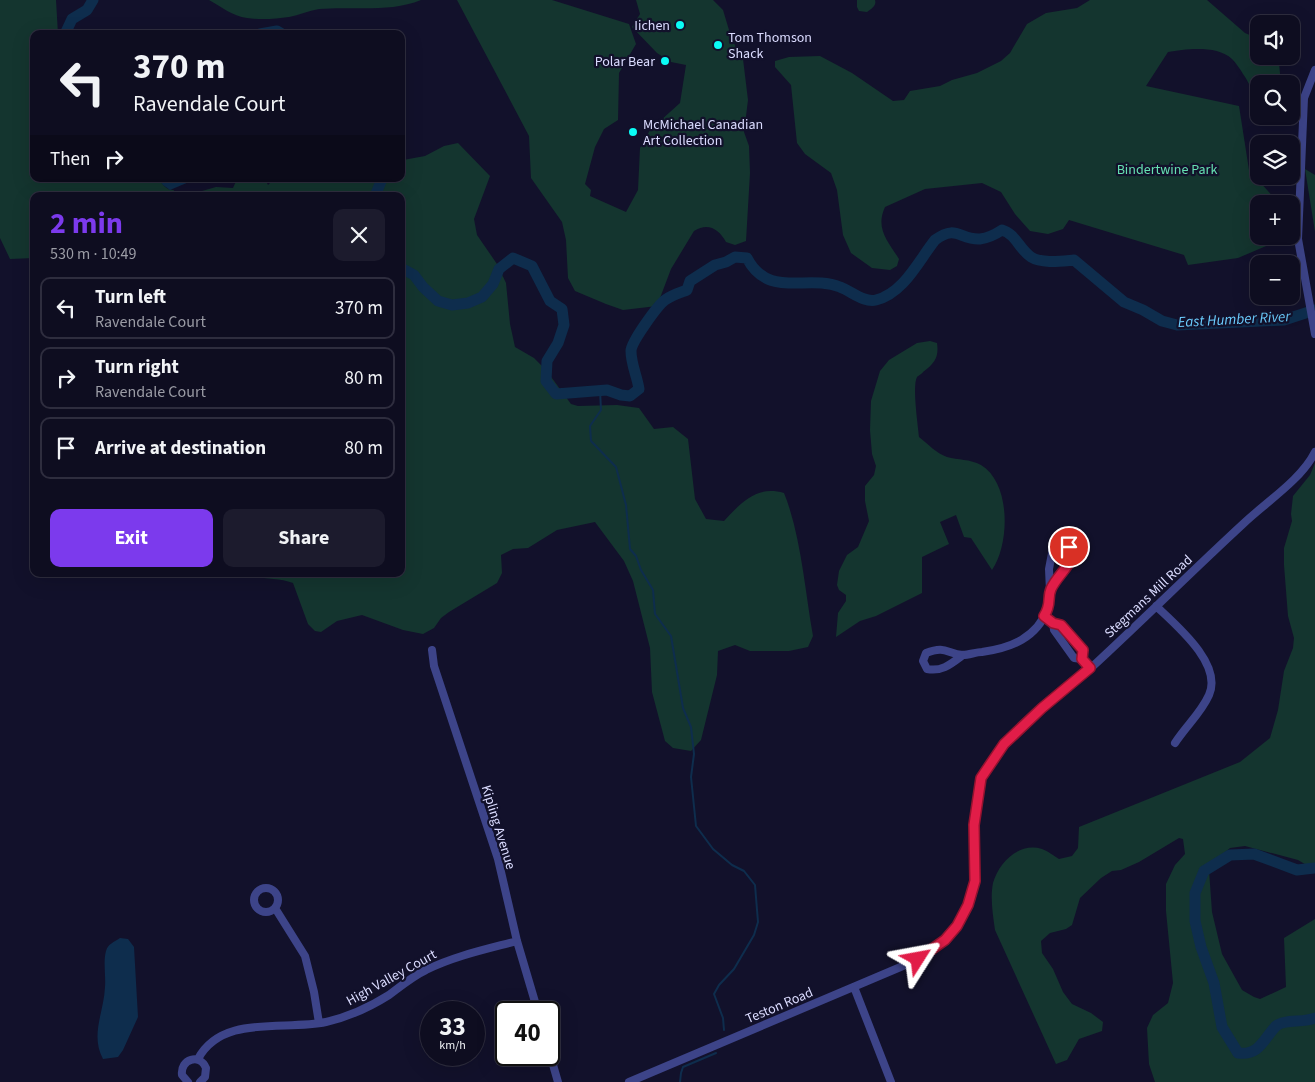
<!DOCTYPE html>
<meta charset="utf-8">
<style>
body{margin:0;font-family:"Source Sans 3",sans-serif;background:#1c1b2d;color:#f1f3f6;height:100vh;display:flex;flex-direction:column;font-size:19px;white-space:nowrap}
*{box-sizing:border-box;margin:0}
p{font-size:16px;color:#9b9ca5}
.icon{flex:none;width:28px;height:28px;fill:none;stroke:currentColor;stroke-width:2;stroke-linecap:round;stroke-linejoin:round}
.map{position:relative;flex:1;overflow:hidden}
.drawer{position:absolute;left:30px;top:192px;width:375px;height:385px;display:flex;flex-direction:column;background:#0e0d20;border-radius:10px;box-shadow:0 5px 20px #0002,0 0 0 1px #2e2d3e}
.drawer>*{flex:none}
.banner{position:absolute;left:30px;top:30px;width:375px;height:152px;border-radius:10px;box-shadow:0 5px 20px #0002,0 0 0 1px #2e2d3e;background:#0e0d20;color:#f1f3f6;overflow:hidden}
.tools{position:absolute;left:1250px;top:15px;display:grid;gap:10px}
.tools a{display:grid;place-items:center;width:50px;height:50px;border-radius:10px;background:#0e0d20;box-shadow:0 5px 20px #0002,0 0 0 1px #2e2d3e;font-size:25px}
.speed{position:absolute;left:420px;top:1001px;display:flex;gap:10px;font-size:25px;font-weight:700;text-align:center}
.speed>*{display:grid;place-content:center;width:65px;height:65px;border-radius:50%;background:#0e0d20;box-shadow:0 5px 20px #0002,0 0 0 1px #2e2d3e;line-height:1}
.speed small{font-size:12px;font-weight:400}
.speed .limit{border:2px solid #111;border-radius:8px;background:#fff;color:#111}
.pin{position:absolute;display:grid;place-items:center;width:42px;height:42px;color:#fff;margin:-21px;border:2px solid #fff;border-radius:50%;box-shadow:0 1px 5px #0007}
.me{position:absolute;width:55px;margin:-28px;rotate:56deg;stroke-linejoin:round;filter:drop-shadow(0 0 4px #0008)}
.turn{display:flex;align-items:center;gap:18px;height:105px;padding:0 20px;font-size:22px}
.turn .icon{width:65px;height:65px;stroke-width:2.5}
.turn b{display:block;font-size:35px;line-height:42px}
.then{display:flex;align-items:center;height:48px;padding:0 20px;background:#0003;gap:10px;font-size:19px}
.round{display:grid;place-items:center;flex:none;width:52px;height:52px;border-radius:10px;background:#1c1b2d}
.headline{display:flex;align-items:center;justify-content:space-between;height:85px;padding:0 20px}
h1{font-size:30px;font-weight:700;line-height:38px;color:#7c3aed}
.action{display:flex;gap:10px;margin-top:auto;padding:10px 20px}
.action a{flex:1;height:58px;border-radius:10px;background:#7c3aed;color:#fff;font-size:20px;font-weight:700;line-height:58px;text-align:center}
.action a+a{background:#1c1b2d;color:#f1f3f6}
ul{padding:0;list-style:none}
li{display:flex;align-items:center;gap:15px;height:62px;margin:0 10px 8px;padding:0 10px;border:2px solid #2e2d3e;border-radius:10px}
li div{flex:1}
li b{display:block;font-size:19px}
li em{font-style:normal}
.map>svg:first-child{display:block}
.green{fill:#14352f}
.water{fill:#0e2d4d}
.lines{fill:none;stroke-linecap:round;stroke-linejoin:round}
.stream{stroke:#0e2d4d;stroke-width:2}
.river{stroke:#0e2d4d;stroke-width:11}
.minor{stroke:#3d4489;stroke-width:8}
.route-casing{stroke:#92132f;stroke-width:12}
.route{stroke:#e11d48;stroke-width:9}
.poi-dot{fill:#0afcf6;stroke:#12112b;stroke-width:2}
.labels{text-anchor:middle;stroke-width:4.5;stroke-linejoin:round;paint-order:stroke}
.poi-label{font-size:14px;fill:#dbdcff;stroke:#12112b;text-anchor:end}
.park-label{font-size:14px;fill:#66e0b2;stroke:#12112b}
.street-label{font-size:14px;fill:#dbdcff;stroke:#12112b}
.water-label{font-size:15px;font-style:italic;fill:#6bccfd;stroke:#12112b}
</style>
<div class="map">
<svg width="1315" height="1082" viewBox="0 0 1315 1082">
<rect width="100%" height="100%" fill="#12112b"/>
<!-- green -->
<path class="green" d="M0,0H56L58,34H34V179H159C163,185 166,190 174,190L172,196H34V258L10,259L0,238Z
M209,0H421C390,13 351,6 319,9C308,11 299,15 289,17C276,19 260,20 247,18C232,16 222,7 209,0Z
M457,0H552L629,24L636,44L619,73L618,120L604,129L595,147L585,184L591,190L590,196L626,212L638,190L640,148L650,130L680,103L686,65L671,62L657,53L632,27L640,14L636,0H713L723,10L732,40L743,59L748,100L744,132L749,146L750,173L746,241L735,245L726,242C719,229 708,222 694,231L671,269L657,306L623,310L606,304L575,291L568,278L566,240L562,222L531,178L529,136Z
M857,0H875C877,6 871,9 867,12L859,11L857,7Z
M1090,0H1207L1245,33L1259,39V56H1276L1279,63L1281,84H1259V96C1251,91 1249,82 1243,74C1240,69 1236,63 1232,59C1217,45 1186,49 1168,52L1146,86L1239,106L1249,170L1277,201L1278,204H1259V236H1276L1280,240L1238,258L1188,265L1184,255L1069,220L1063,229L1048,234L1030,231L1015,214L1001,192L982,183L925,189L885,207C875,229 888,241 899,259L897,266L890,270L872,268L851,253L843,235L837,190L831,173L805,154L797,143L791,85L775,67V61L789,57L820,56L852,73L893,101L904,100L910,91L940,86L952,80L977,73L1001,61L1010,53L1027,24L1046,13L1077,8Z
M458,143L490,176L474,219L477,235L497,264L506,283L510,324L515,347L534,358L546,370L571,404L578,406L617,405L639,408L654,429L673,427L688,439L695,499L706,519L724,521C741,503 756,485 784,493C801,535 805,591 813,636L808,647L789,651H750L735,645L718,651L717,675L701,740L691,751L673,748L665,741L652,692L650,648L633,581L624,561L595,522L557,530L528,548L513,549L501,555L502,573L497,583L449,612L441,618L434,628L423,634L403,630L362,615L337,621L321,632L315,631L308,624L293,583C277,577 261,580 245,574H401V196H201L202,191L216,187L233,188L237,179H265L268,185L274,179H401V158L403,160L425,156L444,146Z
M1305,169L1315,175V232Z
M930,341L937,343C939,357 935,363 923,372C923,373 918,376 917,377C912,386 918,425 919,437C928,444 936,453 947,457C958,460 970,459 981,465C1011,483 1010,544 992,570L971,538L964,537L956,515L940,522L949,544L922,557V593L876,616L860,621L836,637L838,613L846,601V595L839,590L837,585L839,571L847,555L858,547L869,521L865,501V486L874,475L876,466L872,454L870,430L871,401L880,371L889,360L917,343Z
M1315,463V870L1298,860L1245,846L1230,848L1219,857L1209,870L1212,912L1222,954L1242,990L1254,997L1260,999L1286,987L1284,938L1315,919V1082H1155L1149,1064L1147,1028L1153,1015L1168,1003L1173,983L1166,911V884L1175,865L1185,854L1183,839L1179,838L1139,862L1121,870L1112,871L1101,878L1080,898L1072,925L1066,929L1050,933L1041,941L1042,953L1053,969L1063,992L1072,1004L1091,1013L1103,1022L1102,1031L1079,1039L1067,1060L1056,1064L995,930C993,916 990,898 993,883C999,862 1019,842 1042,849C1048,851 1054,856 1059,859L1072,856L1078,848L1079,827L1240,762L1270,738L1278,710L1284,671L1293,648L1294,638L1288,616L1284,565V548L1292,521L1291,514L1293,496L1310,475Z"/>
<!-- water -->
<path class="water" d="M159,179H196L170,190L163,185Z
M120,938L128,939L134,947L138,1017L123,1050L118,1057L103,1059C90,1035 104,1012 105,987C106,976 103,962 106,951C108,944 114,942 120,938Z"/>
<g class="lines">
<!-- stream -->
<path class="stream" d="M600,390L601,410L590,426L591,441L616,467L626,505L630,549L636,556L641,570L653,590L655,614L671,636L683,708L691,727L694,754L691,777L696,826L713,849L732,865L744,871L755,885L758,922L754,935L734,969L719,985L714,994L723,1018L724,1030
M680,1082L681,1073L683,1067L716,1053"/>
<!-- river -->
<path class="river" d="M65,34L72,19L87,10L93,0
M260,34L277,31L282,34
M375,196L382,179
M401,268L414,275L423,287L438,301L452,305L468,303L482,297L493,284L499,269L513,258L532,266L550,301L562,309L564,325L558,343L547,361L546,381L556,394L607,390L621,395L630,396L639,389C637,376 631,364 631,351C631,342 658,305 665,300C672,295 679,293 687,290L690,281L715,265L726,262L735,257L747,258C768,299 807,274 840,287C851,291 864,303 876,300C904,293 919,260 935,240C957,224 959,240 980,239C988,238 996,234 1002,230C1016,234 1019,249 1031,257C1042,264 1062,261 1074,260L1124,302L1143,310L1162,321L1177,325L1284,320L1315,310
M1315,868L1297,870L1254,854L1230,855L1204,871L1195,893V921L1201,947L1214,983L1222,1027L1238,1053C1260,1056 1264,1038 1276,1026C1284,1019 1304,1023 1315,1018"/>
<!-- minor -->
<path class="minor" d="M1315,70L1304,98L1298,239L1315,334
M1156,606C1176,625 1223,664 1209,695C1201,713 1186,726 1175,743
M432,650L434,666L498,859L517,941L538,1012
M963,655C951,664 942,672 927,669L923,661L926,653C946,645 947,654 963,655C969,655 976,652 982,652C1011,648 1037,638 1048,608C1051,602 1049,595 1051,590C1056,576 1068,569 1073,554L1069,547L1061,543L1053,548L1049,569L1050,591
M1082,659L1083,650L1061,625L1053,623L1054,630L1074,658L1082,659L1090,668
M254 900a12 12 0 1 1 24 0a12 12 0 1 1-24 0Z
M275,908L305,956L314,992L319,1023
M854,987L891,1082
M549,1051L558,1082
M198,1059C222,1014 284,1031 326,1022C348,1017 370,1007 389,995C401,986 413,976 426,970C454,956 487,949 517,941
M188,1082L182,1075C180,1059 200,1053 206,1068L205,1077L200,1082
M629,1082L910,963C942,948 972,918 975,881C977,855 973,831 977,805C978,796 978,783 982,776C1010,730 1053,702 1092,667C1143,620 1192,571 1243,524C1266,502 1301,480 1315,452"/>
</g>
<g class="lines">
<defs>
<path id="route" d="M918,959L945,940L957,926L968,905L975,881L974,825L981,778L1004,744L1042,708L1090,668L1082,659L1083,650L1061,625L1053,623L1044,616C1052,604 1047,598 1051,589C1057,576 1069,568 1073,554L1069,547"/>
</defs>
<!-- route casing -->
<use href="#route" class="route-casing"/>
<!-- route -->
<use href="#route" class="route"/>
</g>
<!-- markers -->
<g class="poi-dot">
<circle cx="680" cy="25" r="5"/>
<circle cx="718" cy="45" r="5"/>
<circle cx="665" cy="61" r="5"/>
<circle cx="633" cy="132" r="5"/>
</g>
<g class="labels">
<!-- poi labels -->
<g class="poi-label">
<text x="670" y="30">Iichen</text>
<text x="728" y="42" text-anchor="start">Tom Thomson<tspan x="728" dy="16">Shack</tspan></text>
<text x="655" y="66">Polar Bear</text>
<text x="643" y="129" text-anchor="start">McMichael Canadian<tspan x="643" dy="16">Art Collection</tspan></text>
</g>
<!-- park labels -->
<g class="park-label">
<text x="1167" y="174">Bindertwine Park</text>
</g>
<!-- street labels -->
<g class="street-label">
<text transform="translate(1148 596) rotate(-43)" y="5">Stegmans Mill Road</text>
<text transform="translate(499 827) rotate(73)" y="5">Kipling Avenue</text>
<text transform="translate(391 977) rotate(-29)" y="5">High Valley Court</text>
<text transform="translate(779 1005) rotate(-23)" y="5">Teston Road</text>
</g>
<!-- water labels -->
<g class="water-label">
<text transform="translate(1234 319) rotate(-3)" y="5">East Humber River</text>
</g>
</g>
</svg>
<div class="tools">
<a><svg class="icon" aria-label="sound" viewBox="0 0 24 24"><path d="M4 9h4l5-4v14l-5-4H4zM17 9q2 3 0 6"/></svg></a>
<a><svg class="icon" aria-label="search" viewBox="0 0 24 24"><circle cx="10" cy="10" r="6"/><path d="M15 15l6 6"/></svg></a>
<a><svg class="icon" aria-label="layers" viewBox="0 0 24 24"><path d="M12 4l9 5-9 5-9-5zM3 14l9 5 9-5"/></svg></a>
<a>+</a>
<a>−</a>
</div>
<div class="speed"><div>33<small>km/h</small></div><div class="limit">40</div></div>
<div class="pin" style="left:1069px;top:547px;background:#d93025"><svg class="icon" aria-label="arrive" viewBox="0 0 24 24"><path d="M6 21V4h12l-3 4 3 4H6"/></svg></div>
<svg class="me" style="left:918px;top:959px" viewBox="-20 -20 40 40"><path d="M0-17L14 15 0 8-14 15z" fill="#e11d48" stroke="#fff" stroke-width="4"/></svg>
<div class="banner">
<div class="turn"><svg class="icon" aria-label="left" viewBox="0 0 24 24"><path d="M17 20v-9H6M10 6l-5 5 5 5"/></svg><div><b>370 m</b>Ravendale Court</div></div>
<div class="then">Then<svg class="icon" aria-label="right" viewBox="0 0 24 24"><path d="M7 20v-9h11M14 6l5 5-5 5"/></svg></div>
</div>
<section class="drawer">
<div class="headline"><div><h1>2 min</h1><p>530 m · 10:49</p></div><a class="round"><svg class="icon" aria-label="close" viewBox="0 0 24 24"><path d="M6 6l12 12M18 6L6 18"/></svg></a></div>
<ul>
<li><svg class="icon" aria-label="left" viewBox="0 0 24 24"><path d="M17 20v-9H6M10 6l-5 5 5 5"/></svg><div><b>Turn left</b><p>Ravendale Court</p></div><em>370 m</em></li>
<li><svg class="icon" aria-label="right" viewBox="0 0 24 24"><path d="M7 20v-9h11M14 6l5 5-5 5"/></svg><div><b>Turn right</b><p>Ravendale Court</p></div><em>80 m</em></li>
<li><svg class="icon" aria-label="arrive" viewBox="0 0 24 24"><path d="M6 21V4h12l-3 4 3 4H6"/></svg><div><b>Arrive at destination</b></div><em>80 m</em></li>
</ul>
<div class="action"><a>Exit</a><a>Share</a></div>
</section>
</div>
